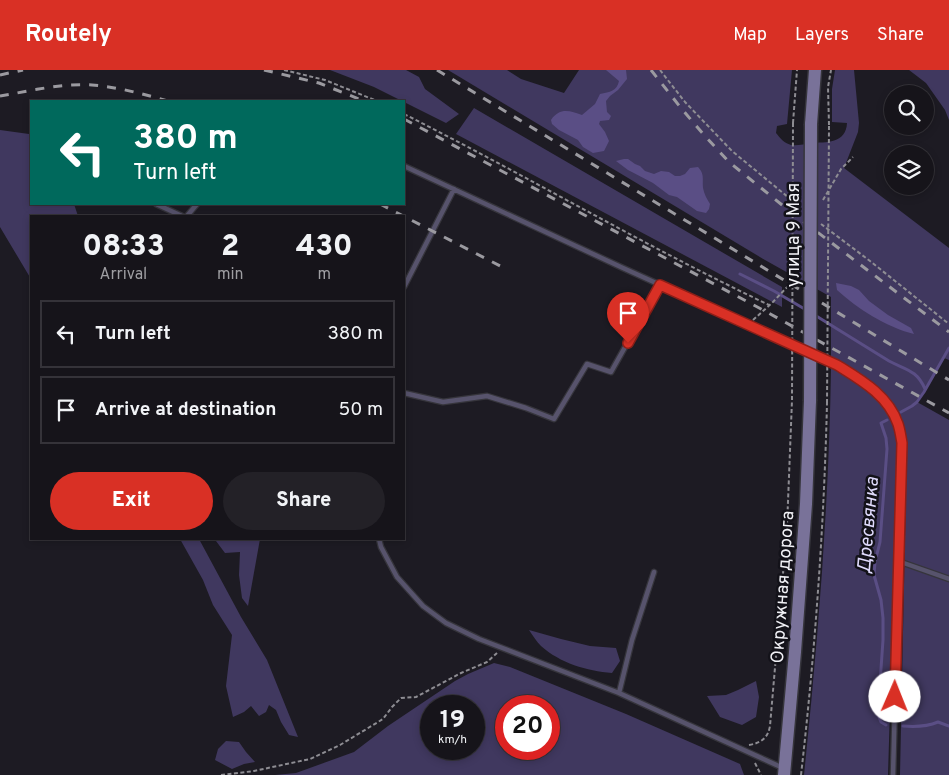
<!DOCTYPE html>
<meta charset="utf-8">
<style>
body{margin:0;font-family:Overpass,sans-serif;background:#232127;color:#f1f3f6;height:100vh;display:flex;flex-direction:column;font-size:19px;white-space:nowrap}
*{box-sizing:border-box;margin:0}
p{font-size:16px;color:#9e9ea2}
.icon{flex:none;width:28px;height:28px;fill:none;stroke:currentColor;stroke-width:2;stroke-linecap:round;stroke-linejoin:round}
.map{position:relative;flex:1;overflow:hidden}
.panel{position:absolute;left:30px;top:145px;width:375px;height:325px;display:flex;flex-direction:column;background:#16141a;border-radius:0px;box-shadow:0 2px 8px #0003,0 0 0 1px #353339}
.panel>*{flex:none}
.guide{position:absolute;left:30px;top:30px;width:375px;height:105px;border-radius:0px;box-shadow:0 2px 8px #0003,0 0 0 1px #353339;background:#00695c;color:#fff;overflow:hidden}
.fabs{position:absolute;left:884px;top:15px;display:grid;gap:10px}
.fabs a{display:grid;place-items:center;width:50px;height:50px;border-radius:50%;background:#16141a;box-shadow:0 2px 8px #0003,0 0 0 1px #353339;font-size:25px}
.speed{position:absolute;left:420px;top:625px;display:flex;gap:10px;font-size:25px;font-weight:700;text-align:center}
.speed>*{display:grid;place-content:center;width:65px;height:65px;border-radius:50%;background:#16141a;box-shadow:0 2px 8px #0003,0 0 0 1px #353339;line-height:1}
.speed small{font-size:12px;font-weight:400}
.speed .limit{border:8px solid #d22;background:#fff;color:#111}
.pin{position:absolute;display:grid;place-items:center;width:42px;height:42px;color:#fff;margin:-51px -21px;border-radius:50% 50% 50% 0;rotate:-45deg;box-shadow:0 0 5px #0007}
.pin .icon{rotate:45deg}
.me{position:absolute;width:55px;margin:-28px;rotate:1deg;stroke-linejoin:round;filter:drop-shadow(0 0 4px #0008)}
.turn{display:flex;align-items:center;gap:18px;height:105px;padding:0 20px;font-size:22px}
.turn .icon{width:65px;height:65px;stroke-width:2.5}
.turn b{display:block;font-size:35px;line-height:42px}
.eta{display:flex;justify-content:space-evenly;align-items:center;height:85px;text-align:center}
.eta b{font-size:30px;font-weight:800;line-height:35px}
.button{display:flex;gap:10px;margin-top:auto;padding:10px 20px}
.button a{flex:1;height:58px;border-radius:30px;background:#d93025;color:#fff;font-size:20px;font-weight:800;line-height:58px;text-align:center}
.button a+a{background:#232127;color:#f1f3f6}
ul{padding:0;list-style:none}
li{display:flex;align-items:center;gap:15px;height:68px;margin:0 10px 8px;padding:0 10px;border:2px solid #353339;border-radius:0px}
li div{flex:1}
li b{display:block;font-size:19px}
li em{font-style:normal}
header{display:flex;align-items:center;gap:30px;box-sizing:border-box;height:70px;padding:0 25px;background:#d93025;color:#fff}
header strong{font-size:24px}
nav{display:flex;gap:28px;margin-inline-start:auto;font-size:18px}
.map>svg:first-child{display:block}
.green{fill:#40385f;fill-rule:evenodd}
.water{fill:#5a4e85}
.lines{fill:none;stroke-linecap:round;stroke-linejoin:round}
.stream{stroke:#5a4e85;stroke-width:3}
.service-casing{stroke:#36353c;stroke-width:7}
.secondary-casing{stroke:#36353c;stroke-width:15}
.path{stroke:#8e8d93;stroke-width:2;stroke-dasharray:4 2.5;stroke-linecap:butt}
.service{stroke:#57536c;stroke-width:4.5}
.secondary{stroke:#797299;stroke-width:12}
.rail{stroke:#9b9aa0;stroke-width:3;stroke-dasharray:9 9;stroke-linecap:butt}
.secondary-bridge-casing{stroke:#36353c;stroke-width:15;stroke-linecap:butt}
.path-bridge{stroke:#8e8d93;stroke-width:2;stroke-dasharray:4 2.5;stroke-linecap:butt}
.secondary-bridge{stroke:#797299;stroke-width:12}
.route-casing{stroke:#8d1f18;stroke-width:12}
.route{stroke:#d93025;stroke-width:9}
.labels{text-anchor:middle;stroke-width:5;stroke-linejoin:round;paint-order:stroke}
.street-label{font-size:18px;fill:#f1f1f6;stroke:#131219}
.water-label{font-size:19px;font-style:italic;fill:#dfdafc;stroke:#131219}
</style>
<header>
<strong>Routely</strong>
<nav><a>Map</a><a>Layers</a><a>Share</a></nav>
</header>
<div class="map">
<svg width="949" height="705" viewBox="0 0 949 705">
<rect width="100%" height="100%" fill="#1d1b23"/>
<!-- green -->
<path class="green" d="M330,0H406L419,7L425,19L459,44L446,53L374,17Z
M448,0H507L521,9L564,23L579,0H792L787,54L777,56L776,63C780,68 784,73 791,75C797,76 805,74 811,73C826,72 846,74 847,53L832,52V19L835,0H854L859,53L858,62L844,98L949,178V290L944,288L917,332L949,350V705H900L907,372C905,366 904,359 902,353C891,322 859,301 831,287V227L765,190Z
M909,0H949V50L945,40L926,13Z
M474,38L782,217V237L456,64Z
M0,60L29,64L31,65V134H74L78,146H31V209L0,157Z
M831,298C857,312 886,328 895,358C897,362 897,368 898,373L888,705H804C818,570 829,434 831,298Z
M180,469H199L241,547L267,590L298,667L289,665L281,652L276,640L269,635L266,642L259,646L251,636L244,642L233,647L226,616L232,565L213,535L203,510Z
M216,469H260L248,536L242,528L239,505L240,482L225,483L216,471Z
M529,560L561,569L590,576L616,578L620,591L612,603C587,601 560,593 541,576C537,572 533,566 529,560Z
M494,593L510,597L626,644L740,694L744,705H275L296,703L354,682L388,656L455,611L468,604ZM431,636H474V679H431ZM506,636H549V679H506Z
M756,611L759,627L756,647L742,655L720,647L707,626L726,625L738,620Z
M226,671L239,672L246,682L255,692L244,694L232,699L215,690L218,679Z"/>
<!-- water -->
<path class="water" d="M606,0H626L627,9L618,20L610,26L606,31L607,42L611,46L609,50L600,51L599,54L605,62L609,71L604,81L593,83L583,77L578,70L559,60L552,54L551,50C560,37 570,41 582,45L595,34L600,24C610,22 617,21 619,11Z
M624,89H628L635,94L640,96L645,101L654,104L661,101L669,102L675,106H680L685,104L690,98L698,97C705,105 702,108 703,118C704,124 707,129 710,134L709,139L706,143L697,141L677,127L669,125L653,113L628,100L616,91Z
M836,213L851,216L859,220L869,231L888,245L911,258L914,264C886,257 858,239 837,220Z"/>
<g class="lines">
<!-- stream -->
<path class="stream" d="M740,204L774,221L808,241
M813,244L889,291C906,300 917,300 925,319
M901,342L912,336L917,332L924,322L949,278
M886,655L881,652L879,647L882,626L880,613L883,570V548L881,530L874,505L875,492L880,472L887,379L886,368L881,353L887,350
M903,656C915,657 926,657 938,652L949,656"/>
<defs>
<path id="service" d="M404,96L623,198L837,295C861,309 888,325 898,354C900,360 901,367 902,373L893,705
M156,134L182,146
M187,146L197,134
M404,217L454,119
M404,323L443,332L487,326L526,338L554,349L587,294L611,302L660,215
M379,469L381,477L397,507L423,536L446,553L479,569L619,623L783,698
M898,491L949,509
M619,623L632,570L654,502"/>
<path id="secondary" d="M811,54L815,0
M784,705L795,582L806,434L810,331"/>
</defs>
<!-- service casing -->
<use href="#service" class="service-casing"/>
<!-- secondary casing -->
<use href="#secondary" class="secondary-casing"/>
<!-- path -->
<path class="path" d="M284,0L325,10L377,31
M660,0L685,32L732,81L800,137
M404,44C527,106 645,176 769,235
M793,53L797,0
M829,55L828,17L831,0
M823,130L841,99L853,87
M821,154L870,191L949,254
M753,250L772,233L790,214L799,190
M749,675C761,673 768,668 770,656L787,457L792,330
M755,693L761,705
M221,705L254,701L310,689L340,675L383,649L392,637L401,628L416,627L461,603L487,592L497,583
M801,705C815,582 824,456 827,333"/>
<!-- service -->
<use href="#service" class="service"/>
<!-- secondary -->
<use href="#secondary" class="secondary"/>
<!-- rail -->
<path class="rail" d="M264,0L319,13L364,31
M437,0L949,310
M651,0L681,38L704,65L729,92L787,139L949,262
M0,5L23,0
M0,26C30,21 62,13 92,15C118,17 143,24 168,31
M404,49L763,240L949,343
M380,134L508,200"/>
<defs>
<path id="secondary-bridge" d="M810,331L811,54"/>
</defs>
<!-- secondary-bridge casing -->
<use href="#secondary-bridge" class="secondary-bridge-casing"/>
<!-- path-bridge -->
<path class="path-bridge" d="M792,330L793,53
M827,333L829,55"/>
<!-- secondary-bridge -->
<use href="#secondary-bridge" class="secondary-bridge"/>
</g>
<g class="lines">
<defs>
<path id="route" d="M628,273L660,215L837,295C861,310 888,325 898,354C900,360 901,367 902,373L895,627"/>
</defs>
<!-- route casing -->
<use href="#route" class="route-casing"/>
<!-- route -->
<use href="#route" class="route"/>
</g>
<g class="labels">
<!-- street labels -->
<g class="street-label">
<text transform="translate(793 165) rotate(-90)" y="6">улица 9 Мая</text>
<text transform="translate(782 517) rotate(-86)" y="6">Окружная дорога</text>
</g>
<!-- water labels -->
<g class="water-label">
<text transform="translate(867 455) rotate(-85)" y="7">Дресвянка</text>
</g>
</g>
</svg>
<div class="fabs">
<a><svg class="icon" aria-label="search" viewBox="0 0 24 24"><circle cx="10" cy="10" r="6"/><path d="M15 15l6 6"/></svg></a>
<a><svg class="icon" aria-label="layers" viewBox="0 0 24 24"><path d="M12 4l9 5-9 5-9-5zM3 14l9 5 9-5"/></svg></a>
</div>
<div class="speed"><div>19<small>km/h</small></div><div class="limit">20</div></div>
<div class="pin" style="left:628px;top:273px;background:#d93025"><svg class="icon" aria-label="arrive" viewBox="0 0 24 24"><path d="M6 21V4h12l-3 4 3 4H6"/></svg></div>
<svg class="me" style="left:895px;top:627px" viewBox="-20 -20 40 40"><circle r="19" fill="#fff"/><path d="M0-13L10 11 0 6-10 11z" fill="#d93025"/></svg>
<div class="guide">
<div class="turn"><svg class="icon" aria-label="left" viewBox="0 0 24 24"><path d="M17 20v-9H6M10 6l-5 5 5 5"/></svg><div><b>380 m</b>Turn left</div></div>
</div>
<section class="panel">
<div class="eta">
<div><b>08:33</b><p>Arrival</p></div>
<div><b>2</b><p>min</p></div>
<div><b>430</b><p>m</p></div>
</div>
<ul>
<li><svg class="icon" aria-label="left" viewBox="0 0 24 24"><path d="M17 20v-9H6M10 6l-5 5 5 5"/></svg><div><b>Turn left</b></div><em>380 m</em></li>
<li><svg class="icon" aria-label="arrive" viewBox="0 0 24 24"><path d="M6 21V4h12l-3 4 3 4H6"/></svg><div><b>Arrive at destination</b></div><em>50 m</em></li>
</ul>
<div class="button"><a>Exit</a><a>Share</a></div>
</section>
</div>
